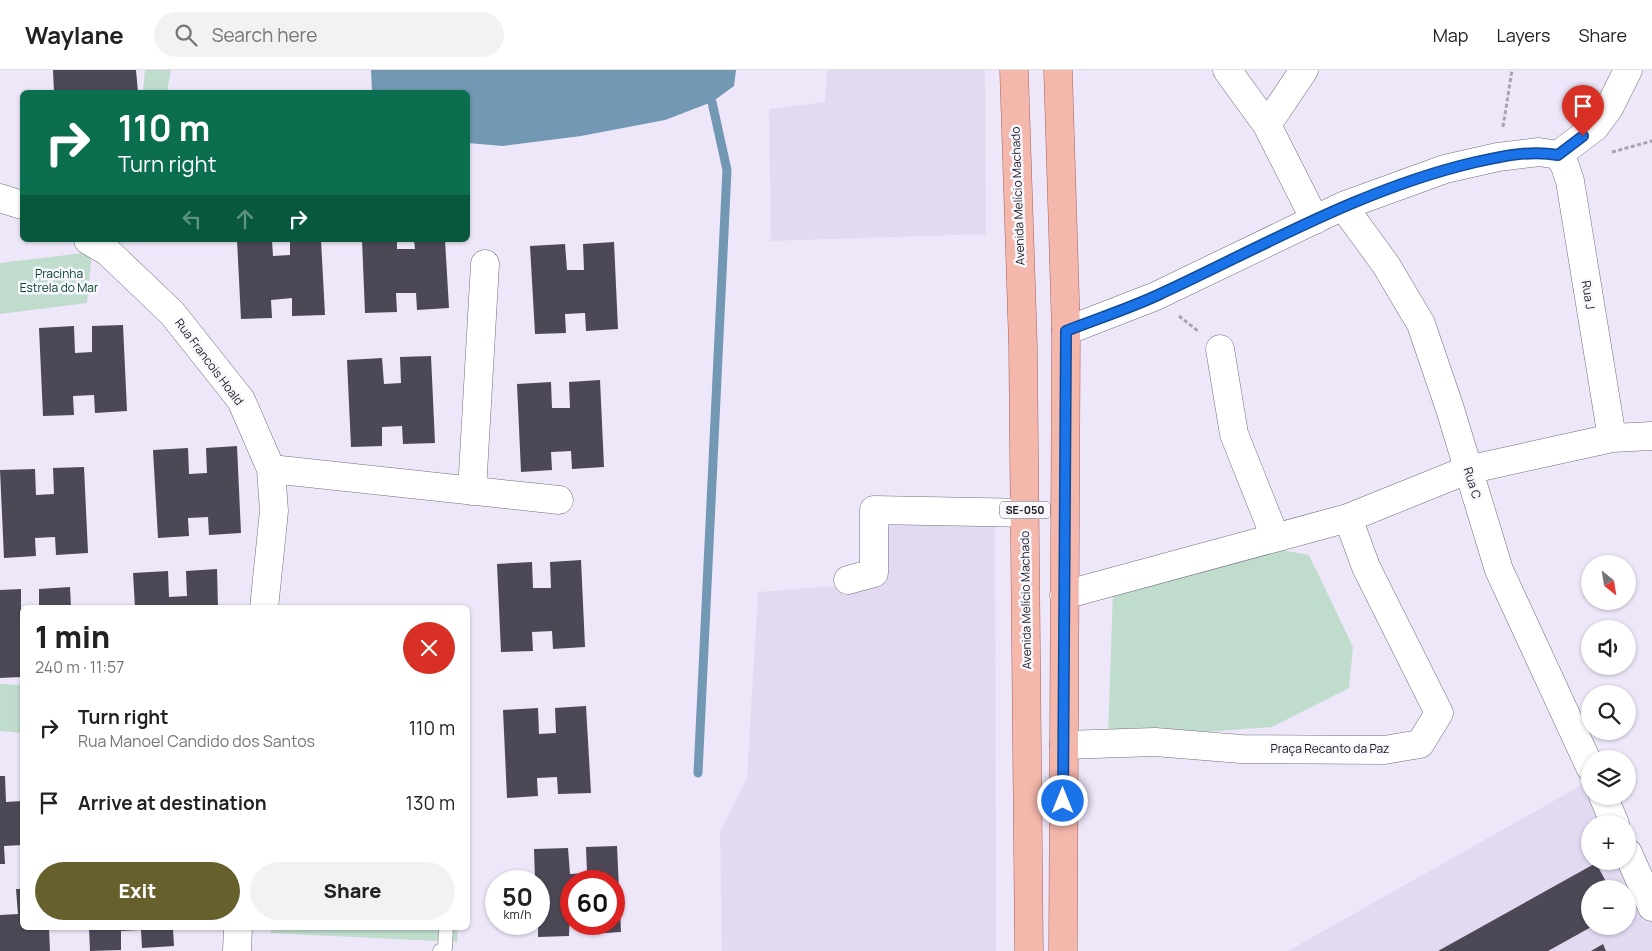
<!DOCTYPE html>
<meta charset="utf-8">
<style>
body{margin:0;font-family:Manrope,sans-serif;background:#f2f2f2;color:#222;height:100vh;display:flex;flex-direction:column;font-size:19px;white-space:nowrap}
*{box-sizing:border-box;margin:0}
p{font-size:16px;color:#767676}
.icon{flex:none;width:28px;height:28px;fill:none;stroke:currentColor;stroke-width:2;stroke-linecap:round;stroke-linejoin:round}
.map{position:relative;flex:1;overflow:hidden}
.side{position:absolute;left:20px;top:535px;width:450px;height:325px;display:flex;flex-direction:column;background:#fff;border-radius:8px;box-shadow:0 1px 4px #0004}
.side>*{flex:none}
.top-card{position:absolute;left:20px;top:20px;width:450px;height:152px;border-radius:8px;box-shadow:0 1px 4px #0004;background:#0b6e4f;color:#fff;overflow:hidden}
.needle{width:32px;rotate:150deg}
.buttons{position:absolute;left:1581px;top:485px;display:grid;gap:10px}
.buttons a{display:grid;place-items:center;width:55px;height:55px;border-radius:50%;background:#fff;box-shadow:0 1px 4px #0004;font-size:25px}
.speed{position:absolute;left:485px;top:800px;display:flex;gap:10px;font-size:25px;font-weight:700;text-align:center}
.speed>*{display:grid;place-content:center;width:65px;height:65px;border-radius:50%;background:#fff;box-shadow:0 1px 4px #0004;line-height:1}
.speed small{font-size:12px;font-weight:400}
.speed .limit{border:8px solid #d22;background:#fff;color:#111}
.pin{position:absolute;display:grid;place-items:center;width:42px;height:42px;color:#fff;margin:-51px -21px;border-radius:50% 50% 50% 0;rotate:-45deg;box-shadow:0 0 5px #0007}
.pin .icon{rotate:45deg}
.me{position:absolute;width:55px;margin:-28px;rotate:0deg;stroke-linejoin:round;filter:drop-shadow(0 0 4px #0008)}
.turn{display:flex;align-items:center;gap:18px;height:105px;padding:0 15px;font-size:22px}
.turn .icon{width:65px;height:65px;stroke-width:2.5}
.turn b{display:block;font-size:35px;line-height:42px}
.lanes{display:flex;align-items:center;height:48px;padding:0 15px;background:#0003;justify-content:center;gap:25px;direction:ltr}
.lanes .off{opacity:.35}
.round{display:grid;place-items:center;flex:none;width:52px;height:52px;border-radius:26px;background:#f2f2f2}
.headline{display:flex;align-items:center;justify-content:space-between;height:85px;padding:0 15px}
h1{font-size:30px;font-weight:800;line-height:38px}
.button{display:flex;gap:10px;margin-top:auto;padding:10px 15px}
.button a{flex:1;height:58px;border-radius:30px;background:#66602c;color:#fff;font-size:20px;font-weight:800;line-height:58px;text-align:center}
.button a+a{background:#f2f2f2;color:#222}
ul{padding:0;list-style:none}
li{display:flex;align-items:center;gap:15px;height:75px;padding:0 15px}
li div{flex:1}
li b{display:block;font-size:19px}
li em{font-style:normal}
header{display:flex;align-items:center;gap:30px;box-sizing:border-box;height:70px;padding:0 25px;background:#fff;border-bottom:1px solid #e0e0e0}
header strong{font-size:24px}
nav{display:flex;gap:28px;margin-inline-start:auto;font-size:18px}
.search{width:350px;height:45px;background:#f2f2f2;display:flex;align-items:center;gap:12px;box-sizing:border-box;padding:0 18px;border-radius:28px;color:#767676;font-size:19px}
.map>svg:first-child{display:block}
.built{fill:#e3daf2;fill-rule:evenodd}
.green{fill:#bfdccd}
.water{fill:#7298b4}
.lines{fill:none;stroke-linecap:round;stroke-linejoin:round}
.stream{stroke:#7298b4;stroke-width:9}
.building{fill:#4d4856}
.service-casing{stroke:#726d7c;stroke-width:15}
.minor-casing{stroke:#726d7c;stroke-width:29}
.primary-casing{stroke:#a46157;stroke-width:29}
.path{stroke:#a8a3b1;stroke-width:3;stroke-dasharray:4 2.5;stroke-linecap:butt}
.service{stroke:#fff;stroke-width:14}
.minor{stroke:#fff;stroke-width:28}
.primary{stroke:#f4b7ac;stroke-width:28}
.route-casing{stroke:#114b97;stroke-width:12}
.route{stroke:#1a73e8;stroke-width:9}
.labels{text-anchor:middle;stroke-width:5;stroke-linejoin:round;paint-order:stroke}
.shield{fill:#f9f7fe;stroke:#5e5c63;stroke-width:1}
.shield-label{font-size:11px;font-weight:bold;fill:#1c1a20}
.street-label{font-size:12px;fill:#1c1a20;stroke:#f9f7fe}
.park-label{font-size:12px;fill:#08462f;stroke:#f9f7fe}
</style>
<header>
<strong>Waylane</strong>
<div class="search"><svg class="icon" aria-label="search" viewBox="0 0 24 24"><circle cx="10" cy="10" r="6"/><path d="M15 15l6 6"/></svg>Search here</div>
<nav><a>Map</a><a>Layers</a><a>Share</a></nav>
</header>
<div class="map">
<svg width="1652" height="881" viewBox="0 0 1652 881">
<rect width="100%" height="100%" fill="#ede7f9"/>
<!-- built -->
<path class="built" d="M827,0H985L986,164L771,171L769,39L825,32Z
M995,450L996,881H722L720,762L747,708L758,522L887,512L884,451Z
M1582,715L1604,754H1590V791H1625L1652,840V881H1288ZM1590,819H1628V856H1590Z"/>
<!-- green -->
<path class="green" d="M145,0H171L167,22H143Z
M92,182L87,233L0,244V193Z
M1281,480L1309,485L1353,577L1349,618L1272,657L1108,669L1113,520Z
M0,614L22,615V663L0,661Z
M271,858H458L457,872L271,863Z"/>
<!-- water -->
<path class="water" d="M371,0H736L734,16L712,32L665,50L581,66L503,76L468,73V22H372Z"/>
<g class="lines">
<!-- stream -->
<path class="stream" d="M698,703L727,100L712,32"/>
</g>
<!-- building -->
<path class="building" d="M53,0H136L138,22H54Z
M237,170H272L273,186L290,185V170H321L325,245L292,246V228L271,230L272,248L241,249Z
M362,170H397V179H415L414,170H445L449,238L417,240L416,223H396L397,242L365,243Z
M614,172L618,259L586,261L585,243L565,244L566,263L535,264L530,176L565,174L567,200H584L583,174Z
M123,255L127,341L95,343L94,325L73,326L74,345L43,346L39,258L74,256L75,283L92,282V256Z
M431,286L435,373L403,374L402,356L382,357V376L351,377L347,290L382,288L384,314L401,313L400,287Z
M600,310L604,397L572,399L571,381L551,382L552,400L521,402L517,314L551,312L552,338H570L569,312Z
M237,376L241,463L209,465L208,447L188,448L189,466L158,468L153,380L188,378L189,404L207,403L206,378Z
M84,397L88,483L56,485L55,467L35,468L36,486L4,488L0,400L35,399L36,425L54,424L53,398Z
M581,490L585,577L553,579L552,561L532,562L533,581L501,582L497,494L532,492L533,518H551L550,492Z
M217,499L218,538H135L133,503L168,501L169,527L187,526L186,501Z
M70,517L71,538H39V519Z
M21,519V607L0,608V520Z
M586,636L591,723L558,724L557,707L537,708L538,726L507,728L503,640L538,638L539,664L556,663L555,638Z
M0,706H5L6,732L22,731V775L4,776L5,794H0Z
M617,776L621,862L589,864V854H614V811H571L569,866L538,867L539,811H535L534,779L568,778L570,804L587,803L586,777Z
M1596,793L1610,819H1590V856H1593L1548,881H1438Z
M16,819H22V858H49L50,881H0V845L18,844Z
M89,858H173L174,876L142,878L141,860L121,861V880L90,881Z
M1603,874L1606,881H1591Z"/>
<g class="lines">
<defs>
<path id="service" d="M440,881L445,878L446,858"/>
<path id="minor" d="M1227,0L1267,55L1315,150
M1267,55L1304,0
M1558,85L1565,96L1570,111L1612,368
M0,128L22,135
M1343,136L1386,195L1421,254L1450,339L1499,500L1590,697
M88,170L108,182L172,243L241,330L271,399L274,441L264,538
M1066,261L1156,226L1343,136L1445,99L1498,87L1539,82L1558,85L1595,57L1609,38L1628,0
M1220,279L1234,364L1275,467
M271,399L559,430
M472,421L485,194
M1348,448L1467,400L1612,368L1652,366
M848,510L874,503V440L1025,443
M1064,675L1155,672L1241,679L1384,680L1420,674L1439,643L1366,497L1348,448L1064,525
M1603,726L1615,754
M1628,783L1652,837
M237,881L238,858"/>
<path id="primary" d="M1014,0L1023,276L1029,881
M1058,0L1066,261L1063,881"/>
</defs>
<!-- service casing -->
<use href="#service" class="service-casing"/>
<!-- minor casing -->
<use href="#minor" class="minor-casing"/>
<!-- primary casing -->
<use href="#primary" class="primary-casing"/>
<!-- path -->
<path class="path" d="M1503,57L1512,0
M1612,82L1652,71
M1179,246L1198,261"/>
<!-- service -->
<use href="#service" class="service"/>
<!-- minor -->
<use href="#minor" class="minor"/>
<!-- primary -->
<use href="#primary" class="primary"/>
</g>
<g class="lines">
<defs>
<path id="route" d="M1063,731L1066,261C1096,249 1128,239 1158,225C1262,177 1363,118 1476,92C1503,86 1530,80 1558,85L1583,66"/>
</defs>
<!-- route casing -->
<use href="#route" class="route-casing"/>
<!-- route -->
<use href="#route" class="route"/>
</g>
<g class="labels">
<!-- shield labels -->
<rect class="shield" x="1000" y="431.5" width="50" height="17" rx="4"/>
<g class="shield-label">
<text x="1025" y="444">SE-050</text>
</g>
<!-- street labels -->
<g class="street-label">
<text transform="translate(1018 126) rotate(-92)" y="4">Avenida Melício Machado</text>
<text transform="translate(1588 225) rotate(81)" y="4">Rua J</text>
<text transform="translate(209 292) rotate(53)" y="4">Rua Francois Hoald</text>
<text transform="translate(1472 413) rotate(73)" y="4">Rua C</text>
<text transform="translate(1026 530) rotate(-91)" y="4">Avenida Melício Machado</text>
<text x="1330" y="683">Praça Recanto da Paz</text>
</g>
<!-- park labels -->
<g class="park-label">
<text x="59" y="208">Pracinha<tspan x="59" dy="14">Estrela do Mar</tspan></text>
</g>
</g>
</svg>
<div class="buttons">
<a><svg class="needle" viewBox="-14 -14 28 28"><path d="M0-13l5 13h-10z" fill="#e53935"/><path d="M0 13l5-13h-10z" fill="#767676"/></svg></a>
<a><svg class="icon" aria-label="sound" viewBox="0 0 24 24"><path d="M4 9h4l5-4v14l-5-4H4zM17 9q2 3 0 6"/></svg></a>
<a><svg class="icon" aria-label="search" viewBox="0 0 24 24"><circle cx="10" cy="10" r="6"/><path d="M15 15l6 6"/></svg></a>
<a><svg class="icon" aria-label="layers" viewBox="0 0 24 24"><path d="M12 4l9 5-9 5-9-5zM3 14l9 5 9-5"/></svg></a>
<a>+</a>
<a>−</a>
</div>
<div class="speed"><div>50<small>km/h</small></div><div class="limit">60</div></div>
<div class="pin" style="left:1583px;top:66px;background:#d93025"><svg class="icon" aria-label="arrive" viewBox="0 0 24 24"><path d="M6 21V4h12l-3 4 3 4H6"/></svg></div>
<svg class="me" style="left:1063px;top:731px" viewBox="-20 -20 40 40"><circle r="17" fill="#1a73e8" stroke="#fff" stroke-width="3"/><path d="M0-11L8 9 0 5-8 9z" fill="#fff"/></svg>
<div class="top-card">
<div class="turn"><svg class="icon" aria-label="right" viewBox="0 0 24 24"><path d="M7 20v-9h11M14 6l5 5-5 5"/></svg><div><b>110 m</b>Turn right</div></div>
<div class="lanes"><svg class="icon off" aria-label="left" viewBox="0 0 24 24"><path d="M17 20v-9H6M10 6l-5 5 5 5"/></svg><svg class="icon off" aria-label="ahead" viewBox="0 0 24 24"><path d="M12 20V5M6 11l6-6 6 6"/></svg><svg class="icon" aria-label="right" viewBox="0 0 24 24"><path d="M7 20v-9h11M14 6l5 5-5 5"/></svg></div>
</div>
<section class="side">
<div class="headline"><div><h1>1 min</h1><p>240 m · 11:57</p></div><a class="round" style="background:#d93025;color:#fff"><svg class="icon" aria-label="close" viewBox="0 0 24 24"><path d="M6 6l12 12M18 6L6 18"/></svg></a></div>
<ul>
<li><svg class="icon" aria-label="right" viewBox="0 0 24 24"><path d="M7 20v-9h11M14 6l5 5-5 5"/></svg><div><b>Turn right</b><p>Rua Manoel Candido dos Santos</p></div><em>110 m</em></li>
<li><svg class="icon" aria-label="arrive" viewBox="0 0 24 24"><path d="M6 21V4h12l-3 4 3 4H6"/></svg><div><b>Arrive at destination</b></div><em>130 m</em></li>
</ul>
<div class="button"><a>Exit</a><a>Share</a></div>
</section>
</div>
